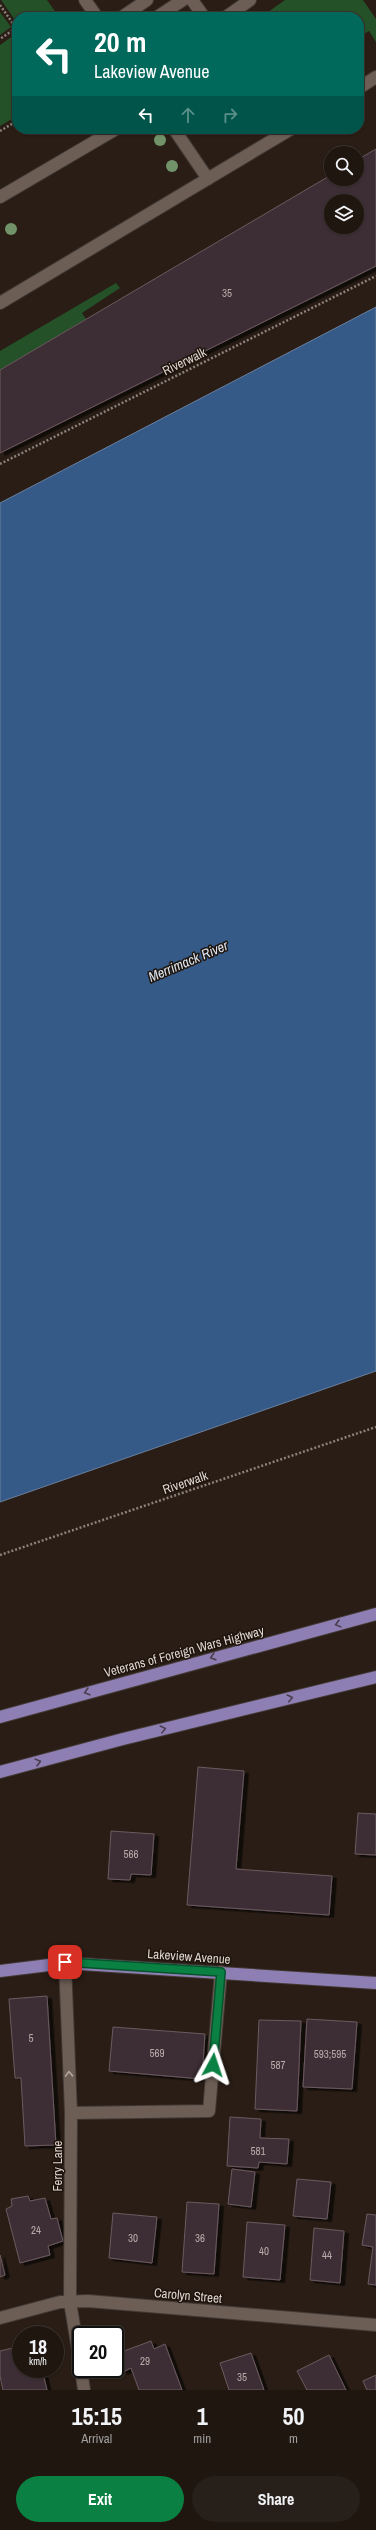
<!DOCTYPE html>
<style>
body{margin:0;font-family:"Archivo Narrow",sans-serif;background:#271f19;color:#f1f3f6;height:100vh;display:flex;flex-direction:column;font-size:15px;white-space:nowrap}
*{box-sizing:border-box;margin:0}
p{font-size:13px;color:#a19f9f}
.icon{flex:none;width:22px;height:22px;fill:none;stroke:currentColor;stroke-width:2;stroke-linecap:round;stroke-linejoin:round}
.map{position:relative;height:2390px;overflow:hidden}
.panel{display:flex;flex-direction:column;background:#1f1610;flex:1}
.panel>*{flex:none}
.banner{position:absolute;left:12px;top:12px;width:352px;height:122px;border-radius:16px;box-shadow:0 1px 3px #0004,0 0 0 1px #3c3530;background:#00695c;color:#fff;overflow:hidden}
.buttons{position:absolute;left:324px;top:146px;display:grid;gap:8px}
.buttons a{display:grid;place-items:center;width:40px;height:40px;border-radius:50%;background:#1f1610;box-shadow:0 1px 3px #0004,0 0 0 1px #3c3530;font-size:20px}
.speed{position:absolute;left:12px;top:2326px;display:flex;gap:8px;font-size:20px;font-weight:700;text-align:center}
.speed>*{display:grid;place-content:center;width:52px;height:52px;border-radius:50%;background:#1f1610;box-shadow:0 1px 3px #0004,0 0 0 1px #3c3530;line-height:1}
.speed small{font-size:10px;font-weight:400}
.speed .limit{border:2px solid #111;border-radius:6px;background:#fff;color:#111}
.pin{position:absolute;display:grid;place-items:center;width:34px;height:34px;color:#fff;margin:-17px;border-radius:8px;box-shadow:0 2px 6px #0006}
.me{position:absolute;width:44px;margin:-22px;rotate:5deg;stroke-linejoin:round;filter:drop-shadow(0 0 3px #0008)}
.turn{display:flex;align-items:center;gap:14px;height:84px;padding:0 16px;font-size:18px}
.turn .icon{width:52px;height:52px;stroke-width:2.5}
.turn b{display:block;font-size:28px;line-height:34px}
.lanes{display:flex;align-items:center;height:38px;padding:0 16px;background:#0003;justify-content:center;gap:20px;direction:ltr}
.lanes .off{opacity:.35}
.eta{display:flex;justify-content:space-evenly;align-items:center;height:68px;text-align:center}
.eta b{font-size:24px;font-weight:700;line-height:28px}
.button{display:flex;gap:8px;margin-top:auto;padding:8px 16px}
.button a{flex:1;height:46px;border-radius:24px;background:#0b8043;color:#fff;font-size:16px;font-weight:700;line-height:46px;text-align:center}
.button a+a{background:#271f19;color:#f1f3f6}
.map>svg:first-child{display:block}
.green{fill:#255129}
.water{fill:#365a87;stroke:#697f9d}
.building{fill:#3e2f34;stroke:#6b5a60;fill-rule:evenodd;filter:url(#shadow)}
.lines{fill:none;stroke-linecap:round;stroke-linejoin:round}
.minor-casing{stroke:#423934;stroke-width:14}
.major-casing{stroke:#423934;stroke-width:14}
.path{stroke:#8c817b;stroke-width:2.5;stroke-dasharray:2 2;stroke-linecap:butt}
.minor{stroke:#6c5e55;stroke-width:12}
.major{stroke:#8d7eb3;stroke-width:12}
.tree{fill:#72936a}
.oneway{stroke:#4b3e4f}
.oneway2{stroke:#b1a69f}
.route-casing{stroke:#07532c;stroke-width:10}
.route{stroke:#0b8043;stroke-width:7}
.labels{text-anchor:middle;stroke-width:3;stroke-linejoin:round;paint-order:stroke}
.number-label{font-size:11px;fill:#b7acaa}
.street-label{font-size:13px;fill:#dfd6d1;stroke:#1f140c}
.water-label{font-size:14px;font-style:italic;fill:#d9e4f2;stroke:#1f140c}
</style>
<div class="map">
<svg width="376" height="2390" viewBox="0 0 376 2390">
<defs>
<filter id="shadow"><feDropShadow dx="4.5" dy="2.5" stdDeviation="0" flood-color="#0009"/></filter>
</defs>
<rect width="100%" height="100%" fill="#291d15"/>
<!-- green -->
<path class="green" d="M1,0H47L59,17H17V23Z
M285,0H363L376,19V42L369,31L359,37V17H261Z
M0,12L11,27L0,35Z
M17,33V116L0,126V45Z
M116,283L120,288L82,313L86,319L0,370V351Z"/>
<!-- water -->
<path class="water" d="M376,307V1371L0,1502V503Z"/>
<!-- building -->
<path class="building" d="M376,149V266L0,453V370L331,175V179H357V160ZM331,201H357V227H331Z
M198,1767L244,1771L236,1869L332,1876L329,1915L187,1905Z
M358,1813L376,1814V1855L355,1854Z
M111,1831L154,1834L151,1875L131,1874L130,1880L108,1879Z
M47,1996L56,2145L25,2146L21,2078H15L9,1999Z
M307,2019L357,2022L352,2089L303,2087Z
M259,2020L301,2021L297,2111L255,2109Z
M113,2027L205,2034L202,2079L109,2071Z
M230,2117L261,2119L260,2138L289,2139L287,2164L259,2162L258,2168L227,2166Z
M232,2169L255,2172L251,2207L228,2204Z
M297,2179L331,2182L327,2219L293,2216Z
M28,2196L30,2201L45,2198L51,2219L57,2218L63,2241L48,2246L50,2255L20,2263L6,2209L12,2206L11,2199Z
M187,2202L219,2204L214,2274L182,2272Z
M113,2213L157,2217L152,2263L109,2258Z
M367,2214L376,2215V2285L368,2284L373,2247L362,2245Z
M247,2222L285,2225L280,2280L243,2277Z
M314,2228L344,2231L340,2283L310,2280Z
M0,2255L5,2275L0,2277Z
M151,2341L154,2349L165,2344L182,2390H139L131,2368L123,2372L116,2354Z
M21,2346V2369H42L47,2390H3L0,2376V2351Z
M251,2353L264,2390H229L220,2363Z
M329,2355L346,2390H307L297,2371Z
M376,2375V2390H367L363,2381Z"/>
<g class="lines">
<defs>
<path id="minor" d="M85,0L97,17
M192,0L204,17
M122,17L147,0
M157,17L183,0
M226,17L250,0
M359,88L376,77
M174,129L208,179
M0,197L116,129
M0,303L291,129
M65,1963L71,2113L70,2302L81,2368
M71,2113L209,2111L221,1972
M0,2318L60,2302L88,2301L376,2325
M81,2369L84,2390"/>
<path id="major" d="M0,1717L376,1614
M0,1772L123,1739L376,1677
M0,1971L65,1963L376,1983"/>
</defs>
<!-- minor casing -->
<use href="#minor" class="minor-casing"/>
<!-- major casing -->
<use href="#major" class="major-casing"/>
<!-- path -->
<path class="path" d="M0,5L16,28L0,39
M0,131L17,121
M0,464L376,276
M0,1555L376,1427"/>
<!-- minor -->
<use href="#minor" class="minor"/>
<!-- major -->
<use href="#major" class="major"/>
</g>
<!-- trees -->
<g class="tree">
<circle cx="160" cy="140" r="6"/>
<circle cx="172" cy="166" r="6"/>
<circle cx="11" cy="229" r="6"/>
</g>
<!-- one-way arrows -->
<defs><path id="oneway-chevron" d="M-2-3.5L2.5 0L-2 3.5" fill="none" stroke-width="1.6" stroke-linecap="round" stroke-linejoin="round"/></defs>
<g class="oneway">
<use href="#oneway-chevron" transform="translate(338 1624) rotate(165)"/>
<use href="#oneway-chevron" transform="translate(213 1657) rotate(164)"/>
<use href="#oneway-chevron" transform="translate(87 1692) rotate(164)"/>
<use href="#oneway-chevron" transform="translate(290 1698) rotate(-13)"/>
<use href="#oneway-chevron" transform="translate(163 1729) rotate(-14)"/>
<use href="#oneway-chevron" transform="translate(38 1762) rotate(-15)"/>
</g>
<use class="oneway2" href="#oneway-chevron" transform="translate(69 2074) rotate(-92)"/>
<g class="lines">
<defs>
<path id="route" d="M65,1962L221,1972L213,2065"/>
</defs>
<!-- route casing -->
<use href="#route" class="route-casing"/>
<!-- route -->
<use href="#route" class="route"/>
</g>
<g class="labels">
<!-- number labels -->
<g class="number-label">
<text x="227" y="297">35</text>
<text x="131" y="1858">566</text>
<text x="31" y="2042">5</text>
<text x="157" y="2057">569</text>
<text x="330" y="2058">593;595</text>
<text x="278" y="2069">587</text>
<text x="258" y="2155">581</text>
<text x="36" y="2234">24</text>
<text x="133" y="2242">30</text>
<text x="200" y="2242">36</text>
<text x="264" y="2255">40</text>
<text x="327" y="2259">44</text>
<text x="145" y="2365">29</text>
<text x="242" y="2381">35</text>
</g>
<!-- street labels -->
<g class="street-label">
<text transform="translate(184 361) rotate(-26)" y="5">Riverwalk</text>
<text transform="translate(185 1482) rotate(-19)" y="5">Riverwalk</text>
<text transform="translate(184 1651) rotate(-15)" y="5">Veterans of Foreign Wars Highway</text>
<text transform="translate(189 1956) rotate(4)" y="5">Lakeview Avenue</text>
<text transform="translate(57 2166) rotate(-90)" y="5">Ferry Lane</text>
<text transform="translate(188 2295) rotate(5)" y="5">Carolyn Street</text>
</g>
<!-- water labels -->
<g class="water-label">
<text transform="translate(188 961) rotate(-23)" y="5">Merrimack River</text>
</g>
</g>
</svg>
<div class="buttons">
<a><svg class="icon" aria-label="search" viewBox="0 0 24 24"><circle cx="10" cy="10" r="6"/><path d="M15 15l6 6"/></svg></a>
<a><svg class="icon" aria-label="layers" viewBox="0 0 24 24"><path d="M12 4l9 5-9 5-9-5zM3 14l9 5 9-5"/></svg></a>
</div>
<div class="speed"><div>18<small>km/h</small></div><div class="limit">20</div></div>
<div class="pin" style="left:65px;top:1962px;background:#d93025"><svg class="icon" aria-label="arrive" viewBox="0 0 24 24"><path d="M6 21V4h12l-3 4 3 4H6"/></svg></div>
<svg class="me" style="left:213px;top:2065px" viewBox="-20 -20 40 40"><path d="M0-17L14 15 0 8-14 15z" fill="#0b8043" stroke="#fff" stroke-width="4"/></svg>
<div class="banner">
<div class="turn"><svg class="icon" aria-label="left" viewBox="0 0 24 24"><path d="M17 20v-9H6M10 6l-5 5 5 5"/></svg><div><b>20 m</b>Lakeview Avenue</div></div>
<div class="lanes"><svg class="icon" aria-label="left" viewBox="0 0 24 24"><path d="M17 20v-9H6M10 6l-5 5 5 5"/></svg><svg class="icon off" aria-label="ahead" viewBox="0 0 24 24"><path d="M12 20V5M6 11l6-6 6 6"/></svg><svg class="icon off" aria-label="right" viewBox="0 0 24 24"><path d="M7 20v-9h11M14 6l5 5-5 5"/></svg></div>
</div>
</div>
<section class="panel">
<div class="eta">
<div><b>15:15</b><p>Arrival</p></div>
<div><b>1</b><p>min</p></div>
<div><b>50</b><p>m</p></div>
</div>
<div class="button"><a>Exit</a><a>Share</a></div>
</section>
